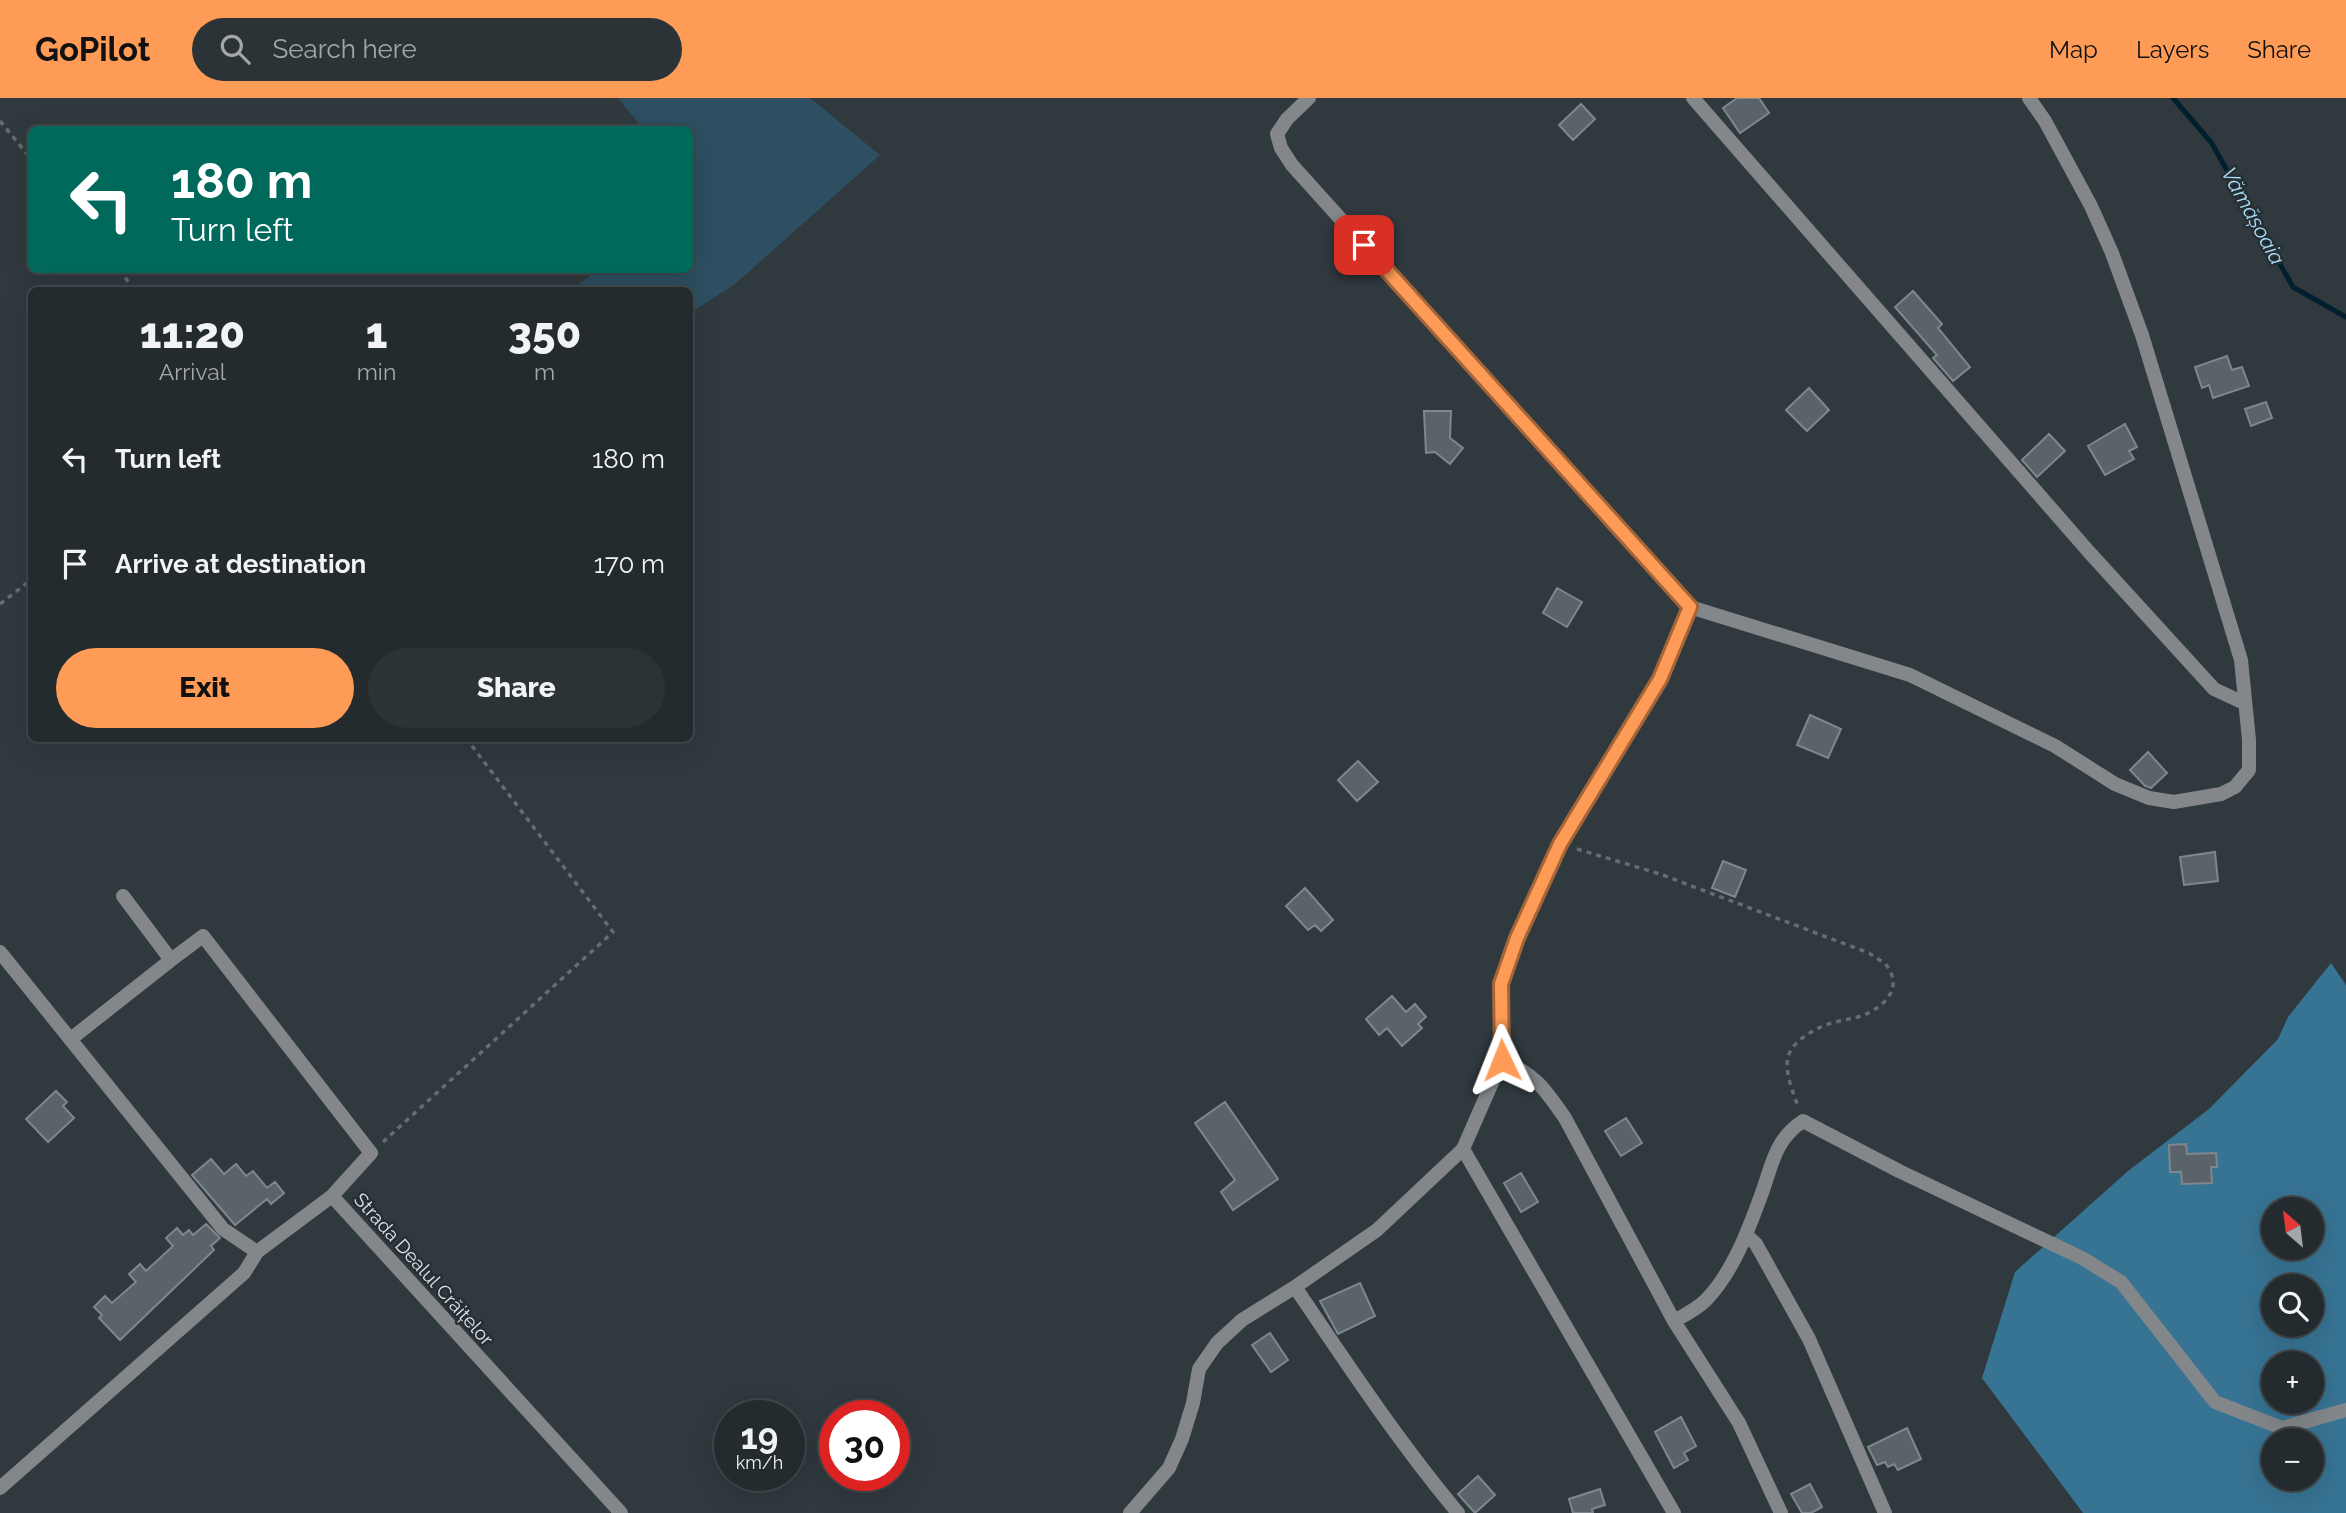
<!DOCTYPE html>
<meta charset="utf-8">
<style>
body{margin:0;font-family:Raleway,sans-serif;background:#2c3336;color:#f1f3f6;height:100vh;display:flex;flex-direction:column;font-size:26px;white-space:nowrap}
*{box-sizing:border-box;margin:0}
p{font-size:23px;color:#a3a7aa}
.icon{flex:none;width:38px;height:38px;fill:none;stroke:currentColor;stroke-width:2;stroke-linecap:round;stroke-linejoin:round}
.map{position:relative;flex:1;overflow:hidden}
.side{position:absolute;left:28px;top:189px;width:665px;height:455px;display:flex;flex-direction:column;background:#242b2e;border-radius:10px;box-shadow:0 7px 28px #0002,0 0 0 2px #41474a}
.side>*{flex:none}
.banner{position:absolute;left:28px;top:28px;width:665px;height:147px;border-radius:10px;box-shadow:0 7px 28px #0002,0 0 0 2px #41474a;background:#00695c;color:#fff;overflow:hidden}
.needle{width:46px;rotate:332deg}
.tools{position:absolute;left:2261px;top:1099px;display:grid;gap:14px}
.tools a{display:grid;place-items:center;width:63px;height:63px;border-radius:50%;background:#242b2e;box-shadow:0 7px 28px #0002,0 0 0 2px #41474a;font-size:35px}
.speed{position:absolute;left:714px;top:1302px;display:flex;gap:14px;font-size:35px;font-weight:700;text-align:center}
.speed>*{display:grid;place-content:center;width:91px;height:91px;border-radius:50%;background:#242b2e;box-shadow:0 7px 28px #0002,0 0 0 2px #41474a;line-height:1}
.speed small{font-size:18px;font-weight:400}
.speed .limit{border:10px solid #d22;background:#fff;color:#111}
.pin{position:absolute;display:grid;place-items:center;width:60px;height:60px;color:#fff;margin:-30px;border-radius:14px;box-shadow:0 4px 10px #0006}
.me{position:absolute;width:77px;margin:-38px;rotate:358deg;stroke-linejoin:round;filter:drop-shadow(0 0 5px #0008)}
.turn{display:flex;align-items:center;gap:24px;height:147px;padding:0 28px;font-size:32px}
.turn .icon{width:91px;height:91px;stroke-width:2.5}
.turn b{display:block;font-size:49px;line-height:60px}
.eta{display:flex;justify-content:space-evenly;align-items:center;height:119px;text-align:center}
.eta b{font-size:42px;font-weight:800;line-height:49px}
.action{display:flex;gap:14px;margin-top:auto;padding:14px 28px}
.action a{flex:1;height:80px;border-radius:42px;background:#fe9c57;color:#111;font-size:28px;font-weight:800;line-height:80px;text-align:center}
.action a+a{background:#2c3336;color:#f1f3f6}
ul{padding:0;list-style:none}
li{display:flex;align-items:center;gap:21px;height:105px;padding:0 28px}
li div{flex:1}
li b{display:block;font-size:26px}
li em{font-style:normal}
header{display:flex;align-items:center;gap:42px;box-sizing:border-box;height:98px;padding:0 35px;background:#fe9c57;color:#111}
header strong{font-size:33px}
nav{display:flex;gap:38px;margin-inline-start:auto;font-size:24px}
.search{width:490px;height:63px;background:#2c3336;display:flex;align-items:center;gap:18px;box-sizing:border-box;padding:0 24px;border-radius:38px;color:#a3a7aa;font-size:26px}
.map>svg:first-child{display:block}
.green{fill:#2d4f61}
.forest{fill:#377393;fill-rule:evenodd}
.lines{fill:none;stroke-linecap:round;stroke-linejoin:round}
.stream{stroke:#001f2f;stroke-width:5}
.building{fill:#596369;stroke:#7d878d;stroke-width:2}
.path{stroke:#656d72;stroke-width:3.5;stroke-dasharray:5 5;stroke-linecap:butt}
.street{stroke:#83878a;stroke-width:14}
.route-casing{stroke:#a56539;stroke-width:18}
.route{stroke:#fe9c57;stroke-width:12}
.labels{text-anchor:middle;stroke-width:5;stroke-linejoin:round;paint-order:stroke}
.street-label{font-size:19px;fill:#dfe4e8;stroke:#262f34}
.water-label{font-size:21px;font-style:italic;fill:#aaddf9;stroke:#262f34}
</style>
<header>
<strong>GoPilot</strong>
<div class="search"><svg class="icon" aria-label="search" viewBox="0 0 24 24"><circle cx="10" cy="10" r="6"/><path d="M15 15l6 6"/></svg>Search here</div>
<nav><a>Map</a><a>Layers</a><a>Share</a></nav>
</header>
<div class="map">
<svg width="2346" height="1415" viewBox="0 0 2346 1415">
<rect width="100%" height="100%" fill="#30393e"/>
<!-- green -->
<path class="green" d="M618,0H810L880,57L734,187L690,215V192H571L598,172H690V101L695,96L690,89V32L643,31Z"/>
<!-- forest -->
<path class="forest" d="M2331,865L2346,887V1415H2083L1982,1280L2015,1174L2128,1073L2209,1011L2278,941L2288,919ZM2273,1111H2312V1150H2273ZM2273,1188H2312V1227H2273ZM2273,1265H2312V1304H2273ZM2273,1342H2312V1381H2273Z"/>
<g class="lines">
<!-- stream -->
<path class="stream" d="M2173,0L2211,44L2293,189L2346,219"/>
</g>
<!-- building -->
<path class="building" d="M1737,0H1759L1769,15L1740,35L1723,10Z
M1581,6L1595,21L1573,42L1559,27Z
M1913,193L1942,226L1938,230L1970,269L1953,283L1933,260L1937,257L1895,209Z
M2227,258L2232,272L2242,269L2249,288L2213,300L2209,287L2202,290L2195,269Z
M1809,290L1829,312L1807,333L1786,312Z
M2266,304L2272,320L2251,328L2245,311Z
M1424,313H1451L1450,340L1463,350L1450,366L1435,354L1426,355Z
M2125,326L2137,349L2129,353L2134,361L2105,377L2088,348Z
M2049,336L2065,353L2037,379L2022,362Z
M1557,490L1582,504L1567,529L1543,515Z
M1810,617L1841,631L1828,660L1797,647Z
M2148,654L2167,675L2151,690L2145,688L2130,672Z
M1358,663L1378,684L1357,703L1338,682Z
M2215,754L2218,783L2184,787L2180,759Z
M1723,763L1746,772L1735,799L1712,790Z
M1305,790L1333,822L1321,833L1315,827L1308,832L1286,808Z
M1392,898L1406,914L1415,906L1426,919L1418,926L1422,930L1402,948L1387,930L1379,937L1366,921Z
M56,993L67,1004L63,1008L74,1020L48,1044L26,1021Z
M1225,1004L1278,1081L1233,1112L1221,1094L1235,1082L1195,1025Z
M1626,1020L1642,1045L1621,1058L1605,1033Z
M2186,1046L2187,1056L2216,1055L2217,1069H2211L2212,1085L2182,1086L2181,1074H2170L2169,1047Z
M211,1061L224,1076L236,1066L246,1078L253,1073L267,1090L275,1084L284,1095L271,1106L267,1101L235,1127L192,1077Z
M1521,1075L1538,1104L1521,1114L1504,1085Z
M206,1126L220,1140L211,1148L214,1152L120,1242L99,1220L102,1217L94,1209L105,1198L112,1205L136,1184L129,1176L140,1166L146,1173L173,1148L166,1140L177,1130L183,1137L189,1132L193,1137Z
M1360,1185L1375,1218L1338,1236L1320,1203Z
M1270,1235L1288,1262L1271,1274L1252,1247Z
M1681,1319L1696,1348L1684,1355L1688,1362L1674,1370L1655,1334Z
M1907,1330L1921,1361L1898,1372L1894,1366L1888,1369L1885,1364L1877,1367L1868,1349Z
M1478,1378L1495,1397L1475,1415L1458,1396Z
M1810,1386L1822,1409L1811,1415H1802L1791,1396Z
M1600,1391L1605,1407L1592,1411L1593,1415H1573L1569,1401Z"/>
<g class="lines">
<!-- path -->
<path class="path" d="M0,23L32,62
M119,172L135,192
M0,506L32,481
M1577,751L1660,776L1869,855C1874,859 1883,863 1887,868C1903,890 1885,908 1864,917C1849,922 1831,923 1817,931C1807,936 1794,944 1789,956C1783,970 1793,995 1798,1008
M383,1044L613,834L466,640"/>
<!-- street -->
<path class="street" d="M1309,0L1287,21L1277,36L1281,50L1292,67L1690,509L1660,581L1561,746L1517,840L1501,886L1502,962
M1693,0L2089,454L2214,591L2244,605
M1690,509L1910,577L2055,648L2115,686L2149,700L2174,704L2221,696L2235,689L2249,672V642L2241,562L2142,237L2112,155L2091,108L2045,23L2029,0
M123,798L171,862L203,838L371,1055L332,1098
M0,854L223,1131L257,1154
M72,940L171,862
M1463,1051L1674,1415
M1746,1137L1756,1146L1809,1241L1885,1415
M1295,1189C1347,1266 1398,1343 1458,1415
M1674,1223L1739,1325L1781,1415
M0,1390L244,1175L257,1154L332,1098L621,1415
M1130,1415L1169,1370L1182,1341L1193,1305L1199,1271L1217,1245L1242,1222L1295,1189L1377,1132L1463,1051L1502,962C1535,976 1545,991 1565,1020L1674,1223C1685,1217 1697,1211 1706,1202C1734,1173 1749,1130 1763,1092C1773,1063 1776,1041 1803,1023L1899,1073L2082,1160L2121,1184L2215,1304L2282,1330L2346,1312"/>
</g>
<g class="lines">
<defs>
<path id="route" d="M1364,147L1690,509L1660,581L1560,746L1517,840L1501,886L1502,962"/>
</defs>
<!-- route casing -->
<use href="#route" class="route-casing"/>
<!-- route -->
<use href="#route" class="route"/>
</g>
<g class="labels">
<!-- street labels -->
<g class="street-label">
<text transform="translate(424 1171) rotate(48)" y="7">Strada Dealul Crăițelor</text>
</g>
<!-- water labels -->
<g class="water-label">
<text transform="translate(2253 118) rotate(61)" y="7">Vămășoaia</text>
</g>
</g>
</svg>
<div class="tools">
<a><svg class="needle" viewBox="-14 -14 28 28"><path d="M0-13l5 13h-10z" fill="#e53935"/><path d="M0 13l5-13h-10z" fill="#a3a7aa"/></svg></a>
<a><svg class="icon" aria-label="search" viewBox="0 0 24 24"><circle cx="10" cy="10" r="6"/><path d="M15 15l6 6"/></svg></a>
<a>+</a>
<a>−</a>
</div>
<div class="speed"><div>19<small>km/h</small></div><div class="limit">30</div></div>
<div class="pin" style="left:1364px;top:147px;background:#d93025"><svg class="icon" aria-label="arrive" viewBox="0 0 24 24"><path d="M6 21V4h12l-3 4 3 4H6"/></svg></div>
<svg class="me" style="left:1502px;top:962px" viewBox="-20 -20 40 40"><path d="M0-17L14 15 0 8-14 15z" fill="#fe9c57" stroke="#fff" stroke-width="4"/></svg>
<div class="banner">
<div class="turn"><svg class="icon" aria-label="left" viewBox="0 0 24 24"><path d="M17 20v-9H6M10 6l-5 5 5 5"/></svg><div><b>180 m</b>Turn left</div></div>
</div>
<section class="side">
<div class="eta">
<div><b>11:20</b><p>Arrival</p></div>
<div><b>1</b><p>min</p></div>
<div><b>350</b><p>m</p></div>
</div>
<ul>
<li><svg class="icon" aria-label="left" viewBox="0 0 24 24"><path d="M17 20v-9H6M10 6l-5 5 5 5"/></svg><div><b>Turn left</b></div><em>180 m</em></li>
<li><svg class="icon" aria-label="arrive" viewBox="0 0 24 24"><path d="M6 21V4h12l-3 4 3 4H6"/></svg><div><b>Arrive at destination</b></div><em>170 m</em></li>
</ul>
<div class="action"><a>Exit</a><a>Share</a></div>
</section>
</div>
